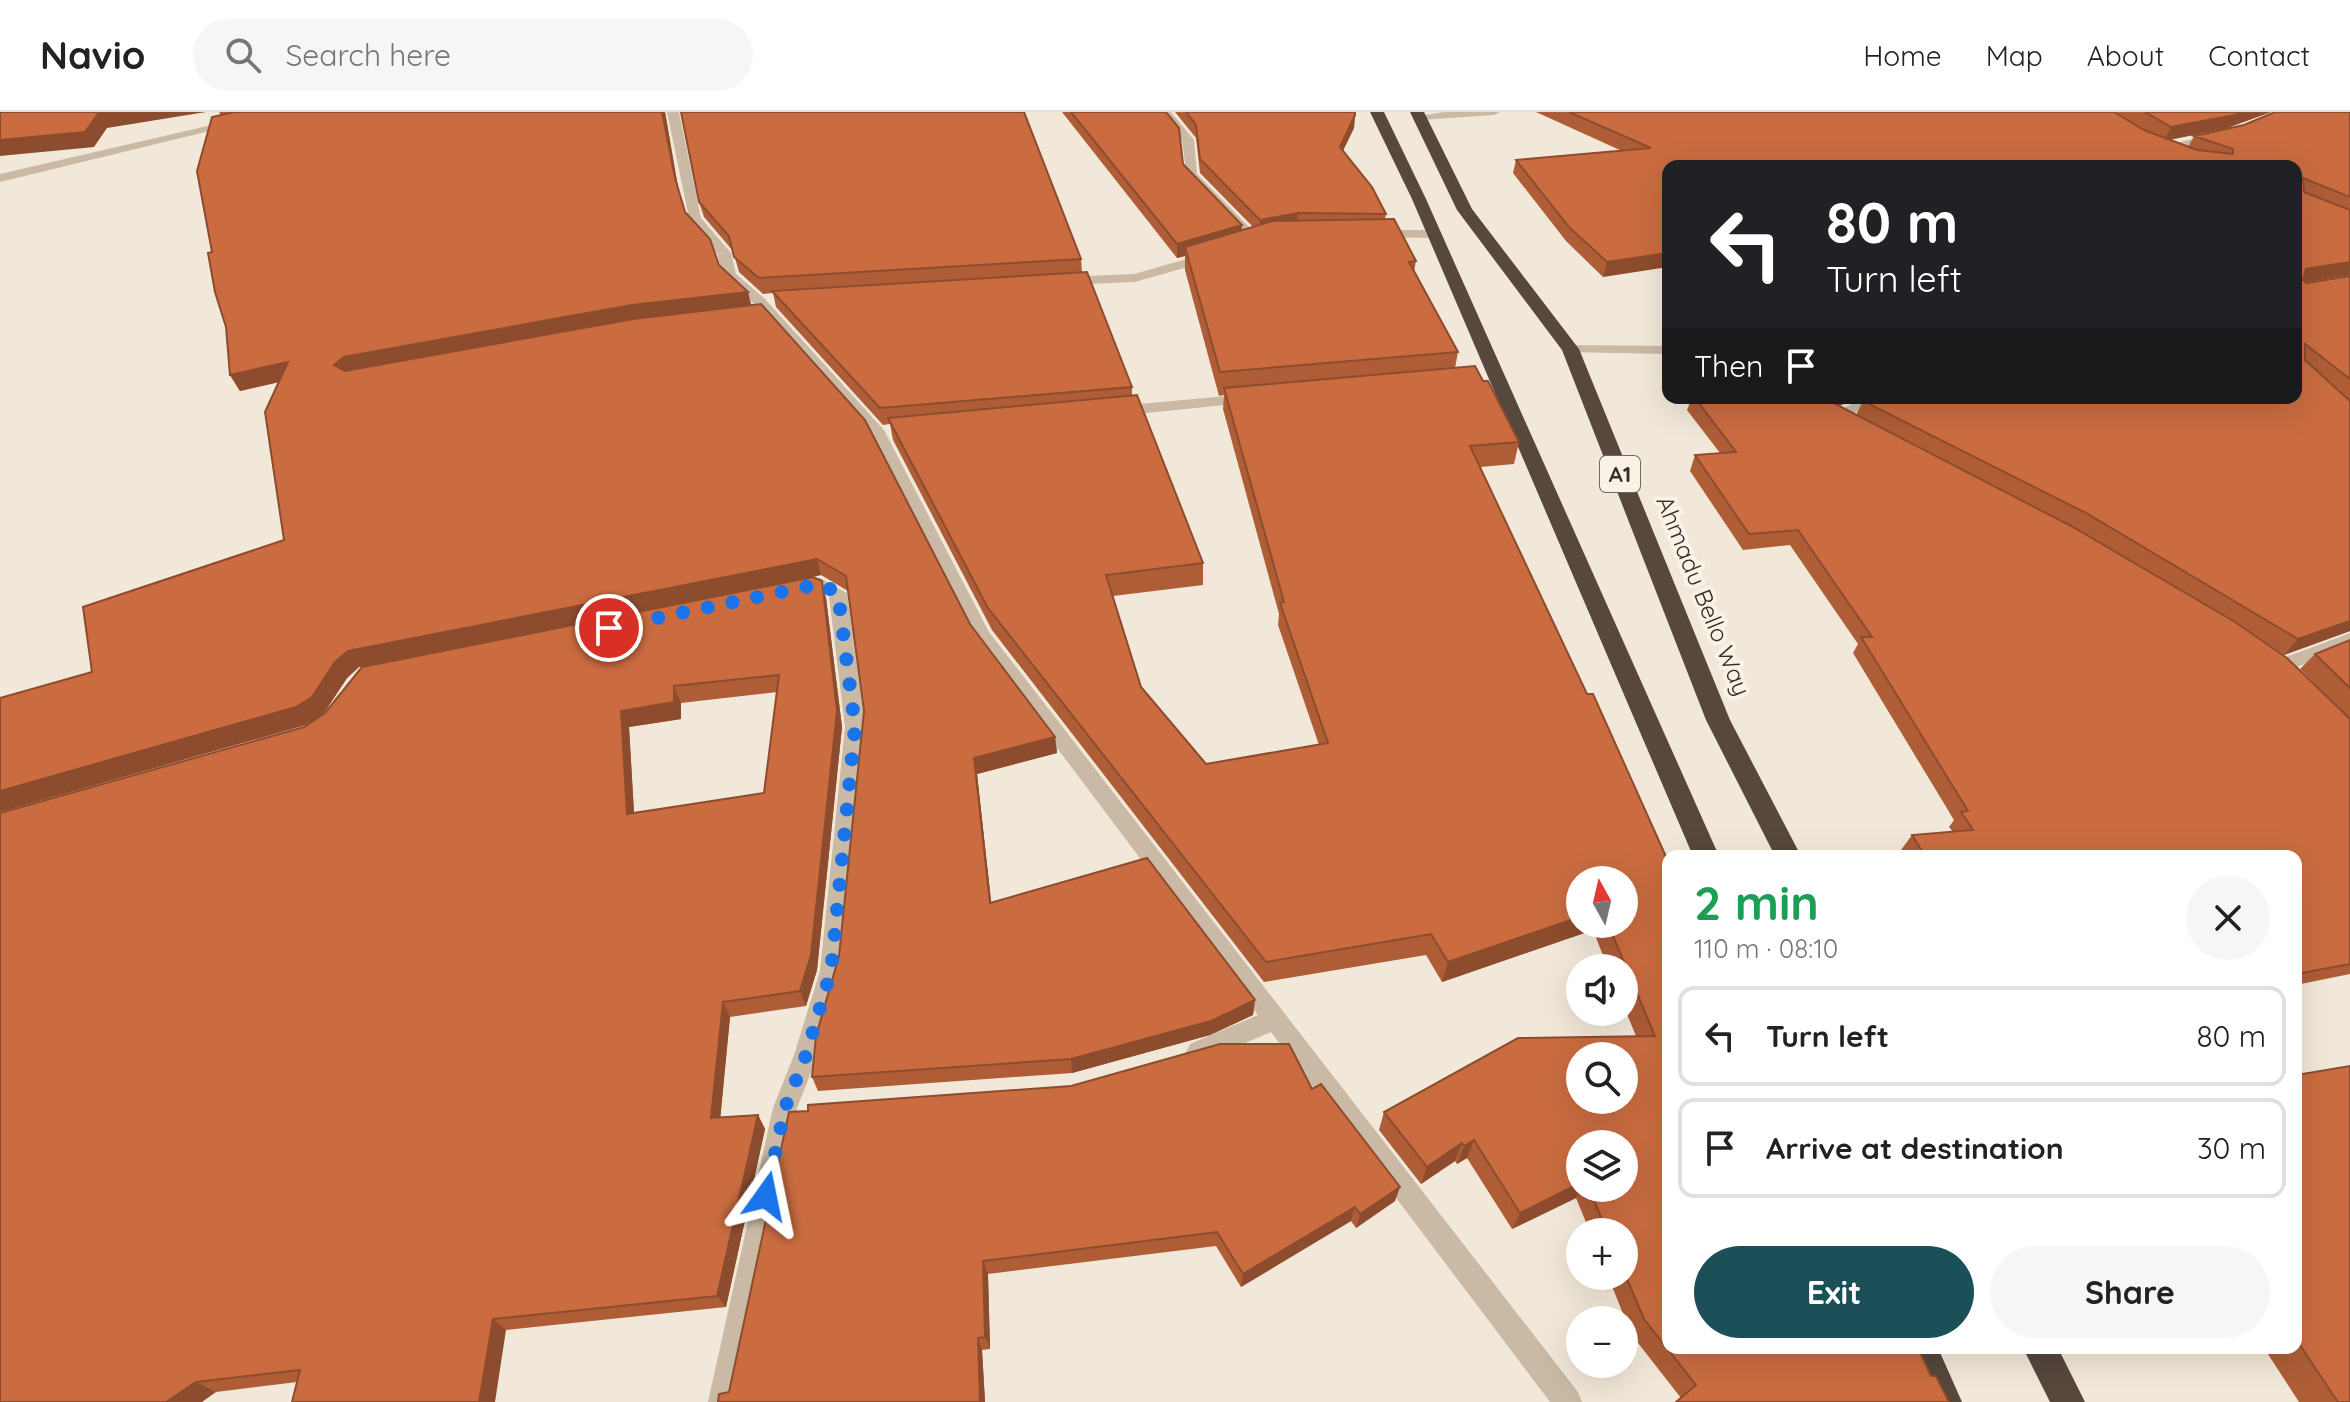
<!DOCTYPE html>
<meta charset="utf-8">
<style>
body{margin:0;font-family:Quicksand,sans-serif;background:#f6f6f6;color:#222;height:100vh;display:flex;flex-direction:column;font-size:30px;white-space:nowrap}
*{box-sizing:border-box;margin:0}
p{font-size:26px;color:#767676}
.icon{flex:none;width:44px;height:44px;fill:none;stroke:currentColor;stroke-width:2;stroke-linecap:round;stroke-linejoin:round}
.map{position:relative;flex:1;overflow:hidden}
.sheet{position:absolute;left:1662px;top:738px;width:640px;height:504px;display:flex;flex-direction:column;background:#fff;border-radius:16px;box-shadow:0 8px 32px #0002}
.sheet>*{flex:none}
.hud{position:absolute;left:1662px;top:48px;width:640px;height:244px;border-radius:16px;box-shadow:0 8px 32px #0002;background:#202124;color:#fff;overflow:hidden}
.needle{width:52px;rotate:352deg}
.fabs{position:absolute;left:1566px;top:754px;display:grid;gap:16px}
.fabs a{display:grid;place-items:center;width:72px;height:72px;border-radius:50%;background:#fff;box-shadow:0 8px 32px #0002;font-size:40px}
.pin{position:absolute;display:grid;place-items:center;width:68px;height:68px;color:#fff;margin:-34px;border:4px solid #fff;border-radius:50%;box-shadow:0 2px 8px #0007}
.me{position:absolute;width:88px;margin:-44px;rotate:12deg;stroke-linejoin:round;filter:drop-shadow(0 0 6px #0008)}
.turn{display:flex;align-items:center;gap:28px;height:168px;padding:0 32px;font-size:36px}
.turn .icon{width:104px;height:104px;stroke-width:2.5}
.turn b{display:block;font-size:56px;line-height:68px}
.then{display:flex;align-items:center;height:76px;padding:0 32px;background:#0003;gap:16px;font-size:30px}
.round{display:grid;place-items:center;flex:none;width:84px;height:84px;border-radius:42px;background:#f6f6f6}
.summary{display:flex;align-items:center;justify-content:space-between;height:136px;padding:0 32px}
h1{font-size:48px;font-weight:700;line-height:60px;color:#1e9e55}
.cta{display:flex;gap:16px;margin-top:auto;padding:16px 32px}
.cta a{flex:1;height:92px;border-radius:48px;background:#1b5059;color:#fff;font-size:32px;font-weight:700;line-height:92px;text-align:center}
.cta a+a{background:#f6f6f6;color:#222}
ul{padding:0;list-style:none}
li{display:flex;align-items:center;gap:24px;height:100px;margin:0 16px 12px;padding:0 16px;border:4px solid #e0e0e0;border-radius:16px}
li div{flex:1}
li b{display:block;font-size:30px}
li em{font-style:normal}
header{display:flex;align-items:center;gap:48px;box-sizing:border-box;height:112px;padding:0 40px;background:#fff;border-bottom:2px solid #e0e0e0}
header strong{font-size:38px}
nav{display:flex;gap:44px;margin-inline-start:auto;font-size:28px}
.search{width:560px;height:72px;background:#f6f6f6;display:flex;align-items:center;gap:20px;box-sizing:border-box;padding:0 28px;border-radius:44px;color:#767676;font-size:30px}
.map>svg:first-child{display:block}
.lines{fill:none;stroke-linecap:round;stroke-linejoin:round}
.street{fill:#cab9a5;fill-rule:evenodd}
.highway{fill:#57473d;fill-rule:evenodd}
.wall{fill:#ae5d37;fill-rule:evenodd}
.shaded-wall{fill:#8d4c2d}
.building{fill:#ca6c40;stroke:#8d4c2d;stroke-width:2;fill-rule:evenodd}
.route{stroke:#1a73e8;stroke-width:14;stroke-dasharray:0 25.2}
.labels{text-anchor:middle;stroke-width:8;stroke-linejoin:round;paint-order:stroke}
.shield{fill:#faf2e6;stroke:#716860;stroke-width:2}
.shield-label{font-size:22px;font-weight:bold;fill:#362d27}
.street-label{font-size:24px;fill:#362d27;stroke:#faf2e6}
</style>
<header>
<strong>Navio</strong>
<div class="search"><svg class="icon" aria-label="search" viewBox="0 0 24 24"><circle cx="10" cy="10" r="6"/><path d="M15 15l6 6"/></svg>Search here</div>
<nav><a>Home</a><a>Map</a><a>About</a><a>Contact</a></nav>
</header>
<div class="map">
<svg width="2350" height="1290" viewBox="0 0 2350 1290">
<rect width="100%" height="100%" fill="#f2e8d9"/>
<g class="lines">
<!-- street -->
<path class="street" d="M268,0H288L0,70V62Z
M667,0H679L701,106L731,141L736,162L764,186L884,318L989,520L1578,1280L1582,1290H1550L1271,920L1198,951L1190,948L1186,940L1190,932L1258,903L975,527L871,323L754,192L723,163L717,141L699,123L689,106Z
M1159,0H1171L1194,28L1197,62L1260,126V132H1250L1187,66L1182,28Z
M1444,0H1500L1494,3L1420,8L1414,5Z
M2218,21L2224,24L2222,26L2161,40L2155,36Z
M1376,118H1434L1440,122L1434,126L1371,125L1370,122Z
M1211,140L1218,144L1216,147L1135,170L1062,173L1055,169L1062,165L1134,162Z
M1570,233L1668,234V242L1565,240V234Z
M1249,282L1254,284V290L1117,304L1109,299L1117,294Z
M1864,286H1885L1843,306H1833L1830,303Z
M820,466L847,481L865,615L842,859L818,943L797,996L736,1290H708L773,996L794,943L820,859L845,615L829,484L818,478L798,483L789,477L792,473Z
M2350,521V534L2282,561L2273,554L2275,549Z"/>
<!-- highway -->
<path class="highway" d="M1370,0H1384L1426,87L1719,744H1693L1412,87Z
M1410,0H1424L1472,97L1579,237L1730,608L1801,744H1775L1706,608L1562,238L1457,98Z
M1904,1236H1938L1962,1290H1927Z
M2023,1236H2058L2085,1290H2050Z"/>
</g>
<!-- wall -->
<path class="wall" d="M219,0H665L679,81L685,100L719,153L752,193L970,512L1055,625L1057,641L977,662L991,790L1255,888L1253,903L1210,923L1072,961L818,979L812,965L839,844L864,599L848,479L821,463L813,465L826,486L842,615L817,858L806,894L730,905L720,1006L758,1003L765,1017L726,1195L506,1218L297,1270L216,1280L0,1290L304,615L696,488L359,555L347,566L324,601L309,612L0,700V586L92,560L284,428L279,270L240,279L230,263L226,215L212,140L221,3ZM777,580L764,681L634,701L629,615L681,607V591Z
M1062,0H1166L1183,52L1242,119L1253,115L1200,61L1196,26L1175,0H1355L1354,16L1343,39L1386,102L1385,107L1416,149L1414,160L1458,240L1455,256L1519,330L1514,352L1480,355L1587,582L1668,749V1236H1918L1681,1286L1631,1222L1608,1164H1624V1120H1590L1576,1086L1512,1117L1467,1046L1457,1052L1455,1049L1421,1072L1379,1018L1384,1000L1636,924L1624,895V856H1608L1593,818L1442,870L1426,843L1264,870L992,518L893,328L890,312L883,313L776,195L773,181L763,182L739,160L733,139L704,105L699,90L1081,147L1082,160L1132,275V284L1203,451V473L1113,484L1141,575L1206,652L1319,633L1278,513L1279,502L1223,297L1224,283L1219,284L1185,158V144L1177,146ZM1624,768V812H1580ZM1580,1032L1624,1076H1580Z
M1536,0H2271L2227,16L2169,28L2188,35L2194,24L2350,0V519L2284,543L2269,533L2345,602L2300,557L2315,542L2350,528V862L2296,873V744H1905L1901,738L1912,723L1953,720L1949,715L1954,708L1853,541L1858,532L1790,433L1743,438L1690,359L1695,343L1720,341L1687,298L1692,286H1857L1839,294L1856,303L1863,289L2296,286V54H1668L1603,165L1566,129L1513,61L1516,48L1622,39ZM2350,163L2307,171L2306,170Z
M2296,963L2350,1290H2299L2264,1236H2296Z
M1312,977L1395,1089L1356,1116L1351,1109L1241,1175L1216,1134L988,1162L990,1237L982,1238L985,1290H718L729,1280Z"/>
<!-- shaded-wall -->
<path class="shaded-wall" d="M110,0H206L107,16L94,35L0,44V28L98,2Z
M662,0H665L679,81L675,66Z
M2242,0H2271L2227,16L2164,29L2171,15Z
M1355,3L1354,16L1338,48L1340,35Z
M1298,101L1297,115L1259,122L1260,108Z
M1242,113L1241,127L1185,135V144L1177,146V132Z
M1668,141V155L1603,165L1607,150Z
M2350,150V163L2296,172L2306,157Z
M748,180L752,196L343,269L334,253L344,245L632,193Z
M288,250L297,266L240,279L230,263Z
M1841,286H1857L1837,295Z
M817,447L821,463L359,555L347,566L324,601L309,612L0,700V679L335,550L348,539Z
M822,469L826,486L842,615L817,858L806,894L800,879Z
M2350,509V519L2284,543L2298,527Z
M674,574L681,591V607L629,615L635,718L627,702L621,599Z
M1055,625L1057,641L977,662L993,806L990,791L974,646Z
M1580,805V812H1595L1593,818L1442,870L1448,850Z
M1255,888L1253,903L1210,923L1072,961L1071,947Z
M723,890L730,905L719,1020L711,1006Z
M758,1003L765,1017L726,1195L717,1184Z
M1474,1028L1467,1046L1457,1052L1464,1034Z
M1462,1031L1455,1049L1421,1072L1427,1055Z
M1580,1071V1076H1581L1576,1086L1512,1117L1520,1101Z
M1400,1075L1395,1089L1356,1116L1360,1102Z
M1355,1095L1351,1109L1241,1175L1243,1162Z
M983,1149L988,1162L990,1237L985,1225Z
M493,1207L506,1218L495,1290H479Z
M978,1226L982,1238L985,1290H980Z
M196,1270L216,1280L202,1290H166Z"/>
<!-- building -->
<path class="building" d="M0,0H110L98,2L85,20L0,28Z
M234,0H662L675,66L685,100L710,127L719,153L748,180L632,193L344,245L334,253L345,259L633,207L761,192L865,308L970,512L1055,625L974,646L990,791L1147,746L1255,888L1211,909L1071,947L812,965L816,924L839,844L864,599L846,464L817,447L348,539L335,550L312,585L296,595L0,679V586L92,560L83,495L284,428L265,300L288,250L230,263L226,215L215,180L208,141L212,140L197,59L212,5Z
M681,0H1024L1081,147L759,166L734,145L729,124L699,90Z
M1071,0H1166L1179,16L1183,52L1242,113L1177,132Z
M1186,0H1355V3L1340,35L1372,75L1386,102L1298,101L1260,108L1200,47L1196,13Z
M1569,0H2114L2144,18L2197,38L2233,42V37L2194,24L2244,13L2275,0H2350V85L2303,66L2304,80L2350,98V150L2306,157L2303,168L2307,171L2350,164V267L2305,232V248L2350,289V509L2298,527L2086,401L1863,289L1868,286H2296V54H1668V141L1607,150L1569,115L1516,48L1651,36Z
M2145,0H2242L2235,3L2171,15Z
M1394,107L1416,149L1409,150L1458,240L1220,260L1185,135L1273,109Z
M1087,160L1132,275L880,296L772,179Z
M1475,254L1483,269H1488L1519,330L1470,334L1587,582H1593L1668,749V1236H1918L1931,1264H1936L1949,1290H1676L1696,1273L1644,1207L1624,1160V1120H1607L1589,1076H1624V1032H1580V1071L1520,1101L1474,1028L1464,1034L1462,1031L1427,1055L1384,1000L1518,926L1655,924L1608,812H1624V768H1580V805L1448,850L1431,822L1266,850L988,496L888,306L1137,283L1203,451L1106,463L1141,575L1206,652L1328,631L1280,491L1284,490L1224,276ZM1580,944H1624V988H1580Z
M1695,286H1824L2071,414L2235,510L2287,546L2350,607V852L2296,862V744H1925L1912,723L1973,718L1961,700L1968,699L1861,525H1872L1798,418L1749,422L1695,343L1736,340Z
M813,465L822,469L837,599L811,843L800,879L723,890L711,1006L758,1003L717,1184L493,1207L479,1290H292L300,1258L196,1270L166,1290H0V701L304,615L325,601L362,555ZM779,563L764,681L627,702L621,599L674,590V574Z
M2350,528V576L2315,542Z
M1220,932H1289L1312,977L1321,972L1400,1075L1360,1102L1355,1095L1243,1162L1217,1120L983,1149L985,1225L978,1226L980,1290H718L719,1282L729,1280L789,1000L808,999V993L1071,974Z
M2350,954V1290H2338L2296,1227V963Z"/>
<g class="lines">
<!-- route -->
<path class="route" d="M609,516L820,472L838,481L855,615L831,859L806,943L785,996L766,1084"/>
</g>
<g class="labels">
<!-- shield labels -->
<rect class="shield" x="1600" y="344" width="40" height="36" rx="6"/>
<g class="shield-label">
<text x="1620" y="370">A1</text>
</g>
<!-- street labels -->
<g class="street-label">
<text transform="translate(1703 484) rotate(68)" y="8">Ahmadu Bello Way</text>
</g>
</g>
</svg>
<div class="fabs">
<a><svg class="needle" viewBox="-14 -14 28 28"><path d="M0-13l5 13h-10z" fill="#e53935"/><path d="M0 13l5-13h-10z" fill="#767676"/></svg></a>
<a><svg class="icon" aria-label="sound" viewBox="0 0 24 24"><path d="M4 9h4l5-4v14l-5-4H4zM17 9q2 3 0 6"/></svg></a>
<a><svg class="icon" aria-label="search" viewBox="0 0 24 24"><circle cx="10" cy="10" r="6"/><path d="M15 15l6 6"/></svg></a>
<a><svg class="icon" aria-label="layers" viewBox="0 0 24 24"><path d="M12 4l9 5-9 5-9-5zM3 14l9 5 9-5"/></svg></a>
<a>+</a>
<a>−</a>
</div>
<div class="pin" style="left:609px;top:516px;background:#d93025"><svg class="icon" aria-label="arrive" viewBox="0 0 24 24"><path d="M6 21V4h12l-3 4 3 4H6"/></svg></div>
<svg class="me" style="left:766px;top:1084px" viewBox="-20 -20 40 40"><path d="M0-17L14 15 0 8-14 15z" fill="#1a73e8" stroke="#fff" stroke-width="4"/></svg>
<div class="hud">
<div class="turn"><svg class="icon" aria-label="left" viewBox="0 0 24 24"><path d="M17 20v-9H6M10 6l-5 5 5 5"/></svg><div><b>80 m</b>Turn left</div></div>
<div class="then">Then<svg class="icon" aria-label="arrive" viewBox="0 0 24 24"><path d="M6 21V4h12l-3 4 3 4H6"/></svg></div>
</div>
<section class="sheet">
<div class="summary"><div><h1>2 min</h1><p>110 m · 08:10</p></div><a class="round"><svg class="icon" aria-label="close" viewBox="0 0 24 24"><path d="M6 6l12 12M18 6L6 18"/></svg></a></div>
<ul>
<li><svg class="icon" aria-label="left" viewBox="0 0 24 24"><path d="M17 20v-9H6M10 6l-5 5 5 5"/></svg><div><b>Turn left</b></div><em>80 m</em></li>
<li><svg class="icon" aria-label="arrive" viewBox="0 0 24 24"><path d="M6 21V4h12l-3 4 3 4H6"/></svg><div><b>Arrive at destination</b></div><em>30 m</em></li>
</ul>
<div class="cta"><a>Exit</a><a>Share</a></div>
</section>
</div>
